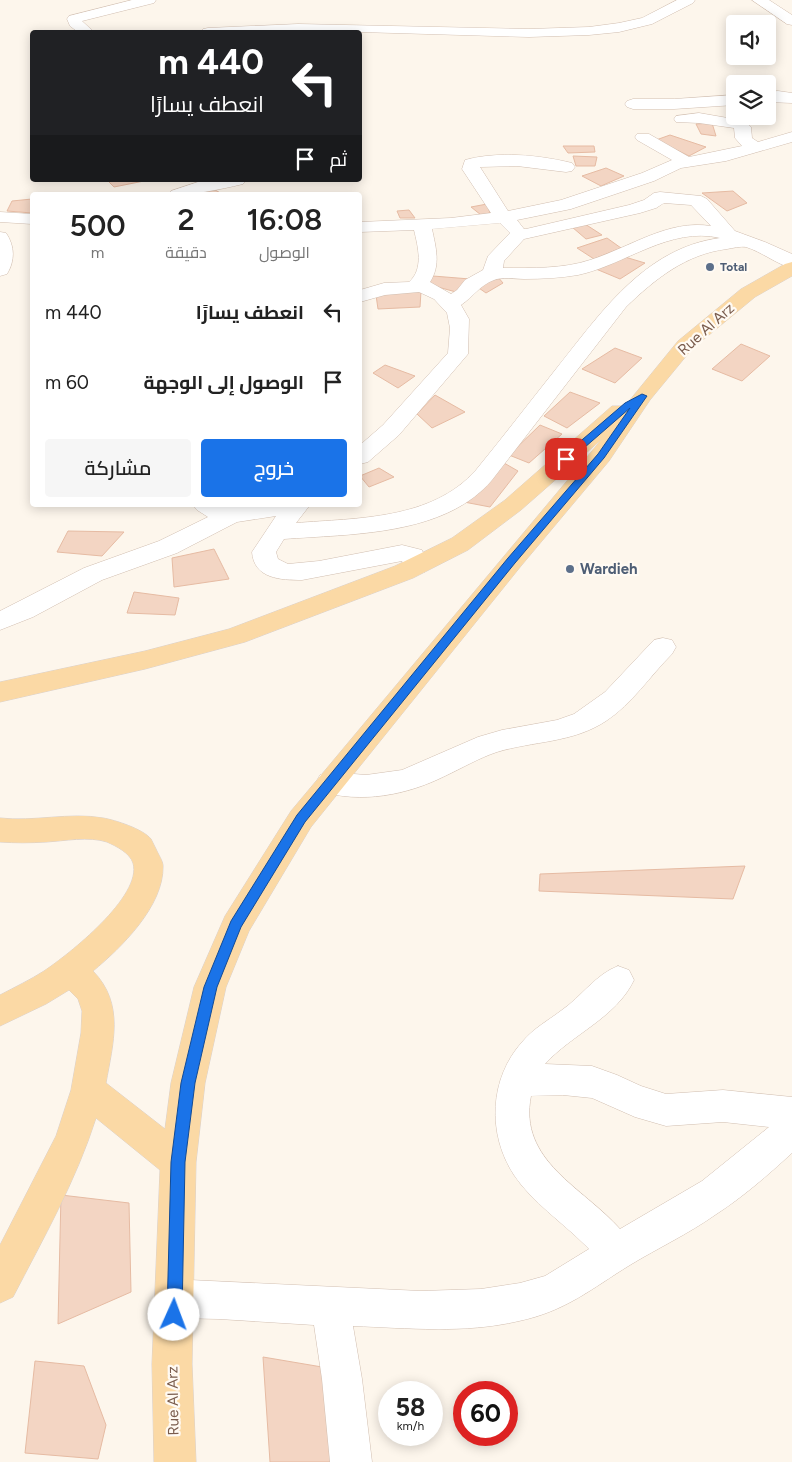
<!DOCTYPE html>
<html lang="ar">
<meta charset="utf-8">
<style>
body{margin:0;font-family:Figtree,Cairo,sans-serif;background:#f6f6f6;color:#222;direction:rtl;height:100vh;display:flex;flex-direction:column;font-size:19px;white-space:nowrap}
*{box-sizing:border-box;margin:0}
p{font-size:16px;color:#767676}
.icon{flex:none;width:28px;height:28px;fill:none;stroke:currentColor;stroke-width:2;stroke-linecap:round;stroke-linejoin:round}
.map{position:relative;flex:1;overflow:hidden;direction:ltr}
.sheet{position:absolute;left:30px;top:192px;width:332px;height:315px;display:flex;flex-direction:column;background:#fff;border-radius:5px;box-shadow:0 2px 12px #0003;direction:rtl}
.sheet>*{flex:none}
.guide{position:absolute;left:30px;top:30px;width:332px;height:152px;border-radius:5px;box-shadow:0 2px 12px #0003;direction:rtl;background:#202124;color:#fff;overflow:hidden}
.tools{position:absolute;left:726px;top:15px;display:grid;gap:10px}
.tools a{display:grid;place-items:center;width:50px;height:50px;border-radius:5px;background:#fff;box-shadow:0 2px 12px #0003;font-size:25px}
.speed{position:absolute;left:378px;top:1381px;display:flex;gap:10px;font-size:25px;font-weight:700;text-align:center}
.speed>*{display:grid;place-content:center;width:65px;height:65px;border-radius:50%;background:#fff;box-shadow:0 2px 12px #0003;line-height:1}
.speed small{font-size:12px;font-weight:400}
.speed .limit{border:8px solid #d22;background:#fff;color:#111}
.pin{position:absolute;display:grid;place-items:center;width:42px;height:42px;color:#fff;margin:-21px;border-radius:10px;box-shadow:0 2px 8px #0006}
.me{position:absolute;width:55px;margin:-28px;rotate:2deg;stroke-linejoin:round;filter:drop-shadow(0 0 4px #0008)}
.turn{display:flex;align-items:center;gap:18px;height:105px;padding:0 15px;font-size:22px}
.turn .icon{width:65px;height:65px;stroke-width:2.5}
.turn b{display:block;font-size:35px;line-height:42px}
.then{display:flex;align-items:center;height:48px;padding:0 15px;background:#0003;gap:10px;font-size:19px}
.eta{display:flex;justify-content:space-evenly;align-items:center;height:85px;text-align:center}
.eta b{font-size:30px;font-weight:600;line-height:35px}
.action{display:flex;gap:10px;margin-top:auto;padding:10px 15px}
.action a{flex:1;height:58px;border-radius:5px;background:#1a73e8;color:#fff;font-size:20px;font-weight:600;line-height:58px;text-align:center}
.action a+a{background:#f6f6f6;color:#222}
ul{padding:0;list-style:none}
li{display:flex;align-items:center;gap:15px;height:70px;padding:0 15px}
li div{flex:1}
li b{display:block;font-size:19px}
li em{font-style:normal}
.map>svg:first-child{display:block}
.building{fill:#f3d5c3;stroke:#e6bba3}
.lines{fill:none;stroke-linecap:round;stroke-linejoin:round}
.minor-casing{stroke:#d1beb0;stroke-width:1}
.major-casing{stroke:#dad1cd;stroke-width:1}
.minor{fill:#fff;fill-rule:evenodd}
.major{fill:#fbd9a5;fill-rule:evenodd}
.route{fill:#1a73e8;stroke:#114b97}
.service-dot{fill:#5c6f8a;stroke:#fffaf3;stroke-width:2}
.labels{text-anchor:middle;stroke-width:4.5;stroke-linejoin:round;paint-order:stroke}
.far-service-label{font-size:12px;font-weight:bold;fill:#4e5e75;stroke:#fffaf3;text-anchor:start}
.street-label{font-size:15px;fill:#7a5c4d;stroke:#fffaf3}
.service-label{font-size:15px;font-weight:bold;fill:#4e5e75;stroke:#fffaf3;text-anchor:start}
</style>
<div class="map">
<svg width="792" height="1462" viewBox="0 0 792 1462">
<rect width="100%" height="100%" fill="#fdf6ec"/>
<!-- building -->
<path class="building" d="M712,123L716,136L701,134L696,124Z
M670,135L706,147L689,156L656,140Z
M563,146H594L595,152L568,153Z
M573,156L597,157L595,166H576Z
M606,168L624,176L601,186L582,176Z
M115,180H149L114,187L109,182Z
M208,186L224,195H195L191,193Z
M733,191L747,203L727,211L702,193Z
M32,199V213L7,211L12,201Z
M487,204L490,213L481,215L471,207Z
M409,210L415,218H400L397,211Z
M585,224L602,235L586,239L572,227Z
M607,238L621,248L594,259L577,248Z
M625,257L645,263L620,279L596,269Z
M433,276L470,279L456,292L427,284Z
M497,276L503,283L486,293L476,286Z
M421,291L420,307L378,309L376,295Z
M741,344L770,356L742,381L712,369Z
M615,348L642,358L615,383L582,369Z
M385,365L415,376L398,388L373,373Z
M570,392L600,403L567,428L544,416Z
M435,395L465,412L432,428L417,414Z
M540,425L562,434L529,463L509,455Z
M504,463L518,471L490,507L464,502Z
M379,468L394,477L369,487L360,476Z
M68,531L124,532L102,556L57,552Z
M214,549L229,579L174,587L172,558Z
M134,592L179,598L175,615L127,613Z
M745,866L733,899L539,891L540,874Z
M61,1195L129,1203L131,1292L58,1324Z
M263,1357L322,1367L332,1462H270Z
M35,1361L84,1366L106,1425L98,1459L25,1453Z"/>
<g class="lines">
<defs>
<path id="minor" d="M132,0H156L154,3L82,21L94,32H78L70,26L67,19L69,16Z
M677,0H695L693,3L652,24L619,32L589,35L529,37L360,32H201L203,29L208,28L298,24L529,29L589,27L619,23L642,18Z
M752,0H769L792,15V25L787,24Z
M778,91L792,93V103L768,102V92Z
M735,95V105L674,109H633L627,107L625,104L627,101L633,99H674Z
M699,113L745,121L751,127L752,138L758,142L792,132V142L726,161L681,168L654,181L571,209L517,220L524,229H526L629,205L644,200L654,193L660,192L701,196L707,199L735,231L765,242L792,254V268C776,264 762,252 746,247C741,246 733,248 727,249C686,254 655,279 626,307L492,480C445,536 350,534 284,539L276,552L278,559L288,564L319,561L402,545L422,550L428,566L425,572L416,574L407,572L402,561L302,580C281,580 254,579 252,552L276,516L237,522L177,553L102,580L33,617L0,630V611L84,568L159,541L208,517L197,510L193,505L234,507L256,505H310L296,523C357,518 432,520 476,470C503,437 529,403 556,369C600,314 644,248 720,238C670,226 625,265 578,275C560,278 542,279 524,279C516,279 502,277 494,280C480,285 473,297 461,305L469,319L468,354L399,435L368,462L360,464V445L383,425L448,353L450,328L447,313L434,299L419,292L385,295L360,302V290L384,283L409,282C424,269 418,247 414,230L360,232V222L451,218L491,213L462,169L465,160C498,151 539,155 572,163L575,167L572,171L566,172L517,166L480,167L508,211L561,200L642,173L672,160L637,140L635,137L637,134H649L689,157L742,146L735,138L734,128L699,123L676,122L674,119L676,116ZM664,203L691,205L711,226C668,219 629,248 590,260C563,269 532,268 503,268L504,261L524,239L640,213L656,208ZM500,223L510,233L488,256L483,270L465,280L457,290L451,294L430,282C441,265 436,248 432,229Z
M204,180H246L243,184C218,190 193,195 168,195L171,191Z
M0,212L32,214V224L0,222Z
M0,232L6,233C15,246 15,261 7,274L0,276Z
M663,638L672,640L676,647L672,654C650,676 632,704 606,721C573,743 533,741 497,752C479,758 462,768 445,776C407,795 361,804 320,791L316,783L320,775L330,772L366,775L402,770L478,737L502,730L557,720L574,714L605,692L654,640Z
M618,966L629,970L634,980C616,1018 572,1034 545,1064L592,1066L617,1075L641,1086L666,1094L723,1090L792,1097V1153C768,1175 743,1197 715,1215C688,1234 658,1248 630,1265C591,1289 566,1311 519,1321C464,1334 408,1328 353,1326L362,1379L372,1462H330L322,1379L314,1325L219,1319L175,1318L162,1312L156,1299L162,1286L175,1280H190L421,1291L481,1289L520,1283L545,1276L589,1249L585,1245C562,1222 532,1202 514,1175C487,1134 489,1078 523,1041C534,1028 549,1020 562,1010C581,997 596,974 618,966ZM563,1095L592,1098L635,1117L666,1126L723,1122L769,1127L702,1181L620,1229C583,1187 518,1161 531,1096Z"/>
<path id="major" d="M792,262V276L755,297L692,349L650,400L609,461L521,566L311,827L249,931L226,987L205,1083L196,1162L192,1364L196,1462H154L152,1364L160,1170L96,1118C76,1181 43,1239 13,1297L0,1303V1245L56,1136L71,1090L81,1033L82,1011L78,999L69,990L46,1004L0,1026V995C15,987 30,980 44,971C68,955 143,896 133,863C130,853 116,846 107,842C89,836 64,841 46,842C30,843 15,843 0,842V818C34,822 69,812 103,818C115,820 143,829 151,839C153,842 154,846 156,849C158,854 163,861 163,866C164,906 121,948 93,971C125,1004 113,1043 106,1083L165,1129L171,1083L194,987L225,916L291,811L602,439L521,510L468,550L413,578L245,642L145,669L0,702V682L145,651L229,629L395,566L452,538L505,500L612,406H625L678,341L741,289L785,264Z"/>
</defs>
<!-- minor casing -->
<use href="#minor" class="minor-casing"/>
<!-- major casing -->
<use href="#major" class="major-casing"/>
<!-- minor -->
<use href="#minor" class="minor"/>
<!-- major -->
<use href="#major" class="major"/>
</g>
<!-- route -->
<path class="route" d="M642,394L647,396L604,458L515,563L305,822L241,927L217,987L195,1083L185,1162L182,1315L180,1320L174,1323L169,1320L167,1315L171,1162L181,1083L204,987L231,921L297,815L508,558L598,454L630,408L569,461H562V457L625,403Z"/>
<!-- markers -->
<g class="service-dot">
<circle cx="710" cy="267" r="5"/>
<circle cx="570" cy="569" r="5"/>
</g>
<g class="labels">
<!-- far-service labels -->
<g class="far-service-label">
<text x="720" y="271">Total</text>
</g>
<!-- street labels -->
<g class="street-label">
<text transform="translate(706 329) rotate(-42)" y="5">Rue Al Arz</text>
<text transform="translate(173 1401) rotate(-91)" y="5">Rue Al Arz</text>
</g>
<!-- service labels -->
<g class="service-label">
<text x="580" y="574">Wardieh</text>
</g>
</g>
</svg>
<div class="tools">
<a><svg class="icon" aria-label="sound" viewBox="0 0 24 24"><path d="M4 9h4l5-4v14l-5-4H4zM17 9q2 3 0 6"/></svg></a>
<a><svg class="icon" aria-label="layers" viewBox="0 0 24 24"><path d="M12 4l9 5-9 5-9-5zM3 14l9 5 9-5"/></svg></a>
</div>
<div class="speed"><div>58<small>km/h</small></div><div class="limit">60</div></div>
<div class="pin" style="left:566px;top:459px;background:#d93025"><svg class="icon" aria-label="arrive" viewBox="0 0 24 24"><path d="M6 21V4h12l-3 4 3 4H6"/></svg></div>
<svg class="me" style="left:174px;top:1315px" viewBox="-20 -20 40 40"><circle r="19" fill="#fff"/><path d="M0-13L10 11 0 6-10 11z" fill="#1a73e8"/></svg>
<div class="guide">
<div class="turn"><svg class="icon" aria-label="left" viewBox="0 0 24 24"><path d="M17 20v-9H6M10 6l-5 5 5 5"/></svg><div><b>440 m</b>انعطف يسارًا</div></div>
<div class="then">ثم<svg class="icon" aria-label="arrive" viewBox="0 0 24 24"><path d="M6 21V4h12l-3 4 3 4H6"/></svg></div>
</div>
<section class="sheet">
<div class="eta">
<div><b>16:08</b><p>الوصول</p></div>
<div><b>2</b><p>دقيقة</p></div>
<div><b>500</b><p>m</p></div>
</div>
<ul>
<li><svg class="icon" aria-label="left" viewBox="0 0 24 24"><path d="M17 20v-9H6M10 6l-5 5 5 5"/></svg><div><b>انعطف يسارًا</b></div><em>440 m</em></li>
<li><svg class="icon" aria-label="arrive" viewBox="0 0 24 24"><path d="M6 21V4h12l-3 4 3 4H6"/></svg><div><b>الوصول إلى الوجهة</b></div><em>60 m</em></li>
</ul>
<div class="action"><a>خروج</a><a>مشاركة</a></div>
</section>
</div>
